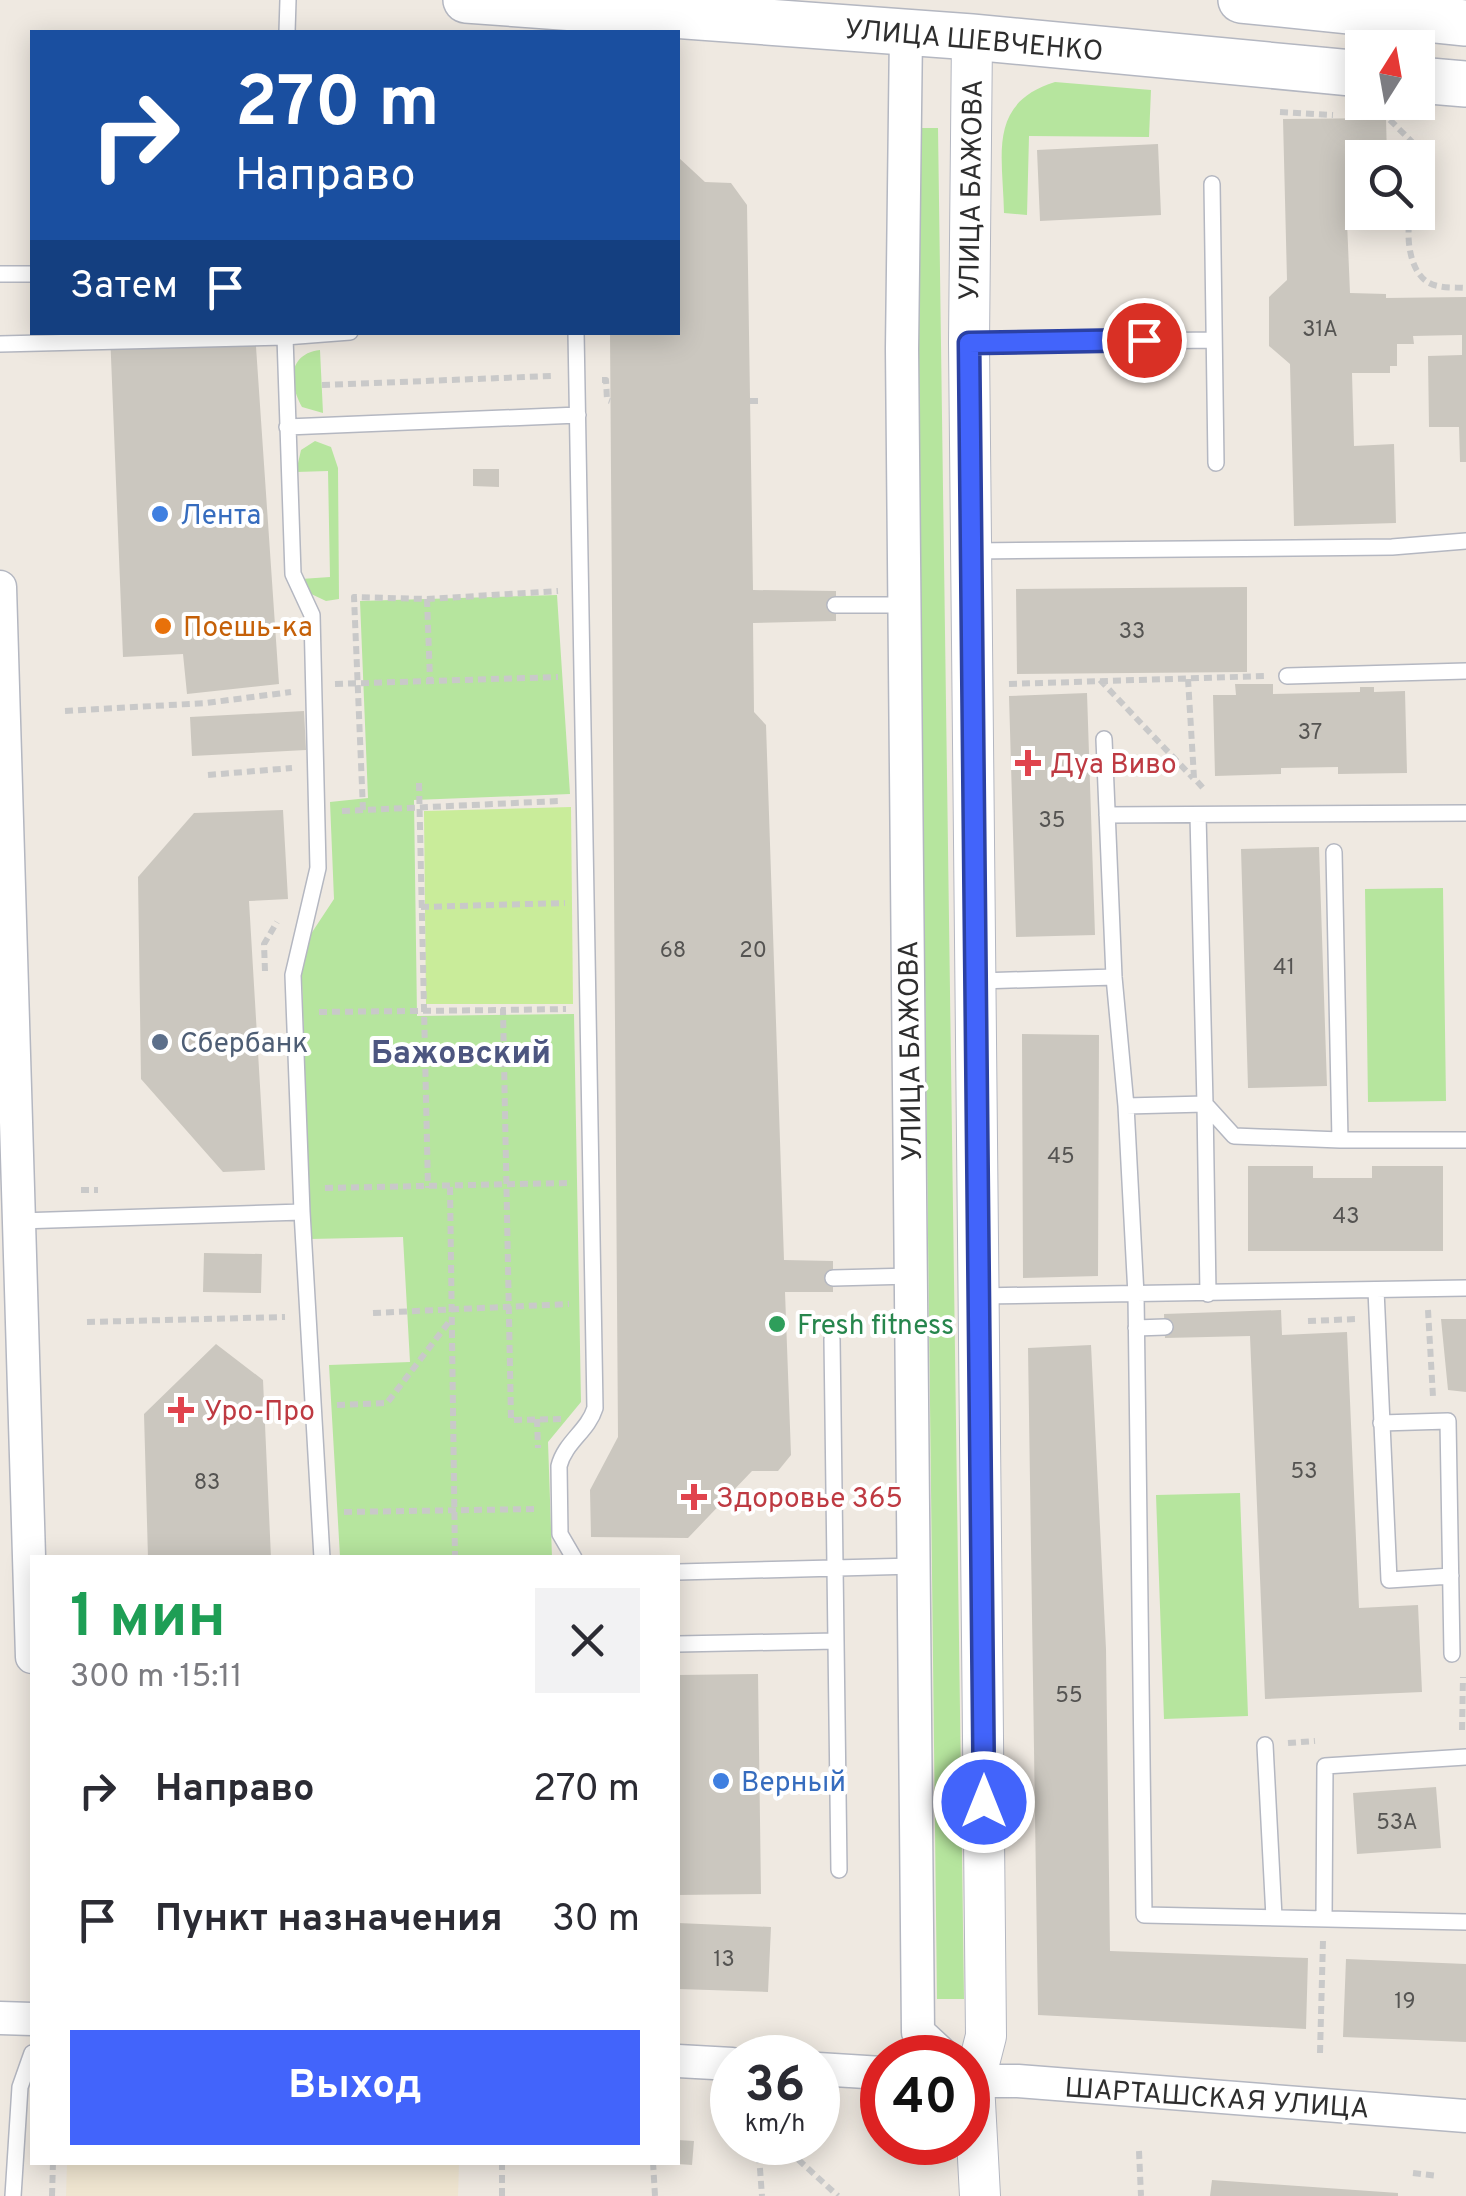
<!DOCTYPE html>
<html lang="ru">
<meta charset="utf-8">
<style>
body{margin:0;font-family:Overpass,sans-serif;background:#f2f2f3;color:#2b2b33;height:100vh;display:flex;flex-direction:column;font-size:38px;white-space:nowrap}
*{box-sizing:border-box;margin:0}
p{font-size:32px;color:#7c7c81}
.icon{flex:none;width:55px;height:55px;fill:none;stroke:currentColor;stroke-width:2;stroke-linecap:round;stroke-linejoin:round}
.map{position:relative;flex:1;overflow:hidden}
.sheet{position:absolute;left:30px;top:1555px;width:650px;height:610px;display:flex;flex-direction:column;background:#fff;border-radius:0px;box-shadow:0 5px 25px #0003}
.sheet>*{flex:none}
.banner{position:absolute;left:30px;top:30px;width:650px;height:305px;border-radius:0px;box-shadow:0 5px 25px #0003;background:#1a4fa0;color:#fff;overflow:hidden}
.needle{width:65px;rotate:11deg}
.controls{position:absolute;left:1345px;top:30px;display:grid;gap:20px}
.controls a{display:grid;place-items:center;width:90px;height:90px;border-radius:0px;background:#fff;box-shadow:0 5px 25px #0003;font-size:50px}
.speed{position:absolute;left:710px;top:2035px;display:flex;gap:20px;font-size:50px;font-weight:700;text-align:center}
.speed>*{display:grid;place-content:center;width:130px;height:130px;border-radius:50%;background:#fff;box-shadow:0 5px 25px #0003;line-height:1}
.speed small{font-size:25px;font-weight:400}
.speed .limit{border:15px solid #d22;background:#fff;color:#111}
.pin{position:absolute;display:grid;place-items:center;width:85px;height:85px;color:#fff;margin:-42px;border:5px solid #fff;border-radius:50%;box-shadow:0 2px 10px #0007}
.me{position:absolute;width:110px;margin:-55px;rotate:0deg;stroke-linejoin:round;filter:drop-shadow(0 0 8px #0008)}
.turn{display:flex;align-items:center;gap:35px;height:210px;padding:0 40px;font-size:45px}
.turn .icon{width:130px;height:130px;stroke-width:2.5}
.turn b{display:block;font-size:70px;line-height:85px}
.then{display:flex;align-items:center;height:95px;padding:0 40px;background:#0003;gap:20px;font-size:38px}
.round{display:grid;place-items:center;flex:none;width:105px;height:105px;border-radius:0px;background:#f2f2f3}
.head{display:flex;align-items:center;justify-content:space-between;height:170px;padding:0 40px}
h1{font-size:60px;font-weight:700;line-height:75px;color:#1e9e55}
.primary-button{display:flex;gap:20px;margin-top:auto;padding:20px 40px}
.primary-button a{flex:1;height:115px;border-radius:0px;background:#4264fb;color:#fff;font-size:40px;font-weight:700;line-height:115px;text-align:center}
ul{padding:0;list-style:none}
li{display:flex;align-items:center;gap:30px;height:130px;padding:0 40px}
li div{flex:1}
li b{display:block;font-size:38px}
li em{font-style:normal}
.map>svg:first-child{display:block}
.education{fill:#f0e6d1}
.green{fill:#b6e59e}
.pitch{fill:#c9ec9a}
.building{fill:#cbc7bf}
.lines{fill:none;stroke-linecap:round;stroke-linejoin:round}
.service-casing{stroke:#b4b7c1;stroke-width:18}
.minor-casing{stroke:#b4b7c1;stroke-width:35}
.tertiary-casing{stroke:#b4b7c1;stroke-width:42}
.secondary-casing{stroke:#b4b7c1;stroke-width:48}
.path{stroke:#c9c9c9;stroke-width:6;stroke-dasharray:8 5;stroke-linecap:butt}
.service{stroke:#fff;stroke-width:15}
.minor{stroke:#fff;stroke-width:32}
.tertiary{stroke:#fff;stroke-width:40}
.secondary{stroke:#fff;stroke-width:45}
.route-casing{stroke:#2b41a3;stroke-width:25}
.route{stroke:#4264fb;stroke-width:18}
.shop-dot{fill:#3f7fe0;stroke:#fff;stroke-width:4}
.food-dot{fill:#e8710a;stroke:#fff;stroke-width:4}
.health-dot{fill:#e0444e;stroke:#fff;stroke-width:4}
.service-dot{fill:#5c6f8a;stroke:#fff;stroke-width:4}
.leisure-dot{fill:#2e9e5b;stroke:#fff;stroke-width:4}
.labels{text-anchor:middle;stroke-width:8;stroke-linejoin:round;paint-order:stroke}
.number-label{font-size:22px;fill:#555452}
.street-label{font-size:28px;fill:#2e2e2e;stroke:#fff}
.shop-label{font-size:28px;fill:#366cbe;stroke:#fff;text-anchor:start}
.food-label{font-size:28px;fill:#c56008;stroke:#fff;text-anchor:start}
.health-label{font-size:28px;fill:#be3a42;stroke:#fff;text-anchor:start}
.service-label{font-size:28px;fill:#4e5e75;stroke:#fff;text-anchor:start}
.leisure-label{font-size:28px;fill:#27864d;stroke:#fff;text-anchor:start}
.quarter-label{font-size:32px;font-weight:bold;fill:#4d5680;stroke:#fff}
</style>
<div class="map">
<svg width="1466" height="2196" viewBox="0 0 1466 2196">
<rect width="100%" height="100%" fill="#efe9e1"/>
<!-- education -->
<path class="education" d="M67,2163H459L458,2196H66Z"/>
<!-- green -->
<path class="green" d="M1055,82L1151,90L1149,137L1029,136L1027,215L1004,213C1003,155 987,103 1055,82Z
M915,128H938L964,1999H937Z
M320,350L323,413L302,407C289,384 287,354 320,350Z
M315,441L331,447L338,468L339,599L326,601L307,592L301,579L330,577L328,471L296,472L301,450Z
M557,595L570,794L414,800L417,1016L574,1014L581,1402L548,1442L552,1557H340L329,1365L410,1362L403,1237L310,1239L301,949L334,899L330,802L368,798L360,601Z
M1443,888L1446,1101L1368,1102L1365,889Z
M1240,1493L1248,1716L1164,1719L1156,1495Z"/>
<!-- pitch -->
<path class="pitch" d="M571,807L573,1004H426L424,811Z"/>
<!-- building -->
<path class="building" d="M1386,118L1387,158H1362V198H1346L1350,293L1386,294V298L1466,297V462H1460L1459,427H1429L1428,356L1462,355V335L1413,336L1414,344H1397V366H1390V373H1352L1354,446L1394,444L1396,523L1294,526L1290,364L1269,346V297L1287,280L1283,119Z
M1158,144L1161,215L1040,221L1037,150Z
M678,157L705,182L731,183L747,205L753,590L836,591V621L753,623L754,712L766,725L784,1260L833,1261V1292H785L791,1455L778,1471H752L688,1538L591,1537L590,1490L618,1437L610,332H678Z
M110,332H255L279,684L187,694L183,654L123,657Z
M473,469H499V487L473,486Z
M1247,587V672L1017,674L1016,589Z
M1235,684H1273V694L1360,692V687H1374V692L1405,691L1407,773L1338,774V767L1281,768V774L1215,776L1213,695H1236Z
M1087,693L1095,935L1016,937L1009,696Z
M304,711L306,750L192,756L190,717Z
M283,810L288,899L249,901L265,1170L223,1172L141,1079L138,877L194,813Z
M1319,847L1327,1086L1248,1088L1241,849Z
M1022,1034L1099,1035L1098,1276L1023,1278Z
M1248,1166H1313V1178H1372V1166H1443V1251H1248Z
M204,1253L262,1254L261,1293L203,1292Z
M1281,1310L1282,1335L1347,1332L1359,1608L1418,1605L1422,1692L1265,1699L1250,1336L1165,1338L1164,1314Z
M1441,1319H1466V1392L1448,1390Z
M216,1344L263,1380L271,1558H148L144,1414Z
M1091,1345L1106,1649L1110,1951L1308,1958L1306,2029L1038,2015L1028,1348Z
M758,1674L761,1894L678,1895V1675Z
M1436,1787L1441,1848L1357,1854L1353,1793Z
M678,1923L771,1927L768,1992L678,1989Z
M1346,1959L1466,1964V2042L1343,2037Z
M678,2140L694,2141L692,2165L678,2164Z
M1212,2180L1398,2193V2196H1210Z"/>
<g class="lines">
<defs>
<path id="service" d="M287,32L288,0
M1212,184L1216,463
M0,274H32
M973,343L1214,340
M0,344L285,337V332
M287,427L578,415
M975,551L1392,547L1466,541
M835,605H904
M1287,676L1466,671
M1104,739L1114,977L1126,1106L1136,1295L1144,1915L1466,1922
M1107,815L1466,813
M1334,852L1340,1140
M979,981L1114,977
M1126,1106L1205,1104L1198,815
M302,1212L322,1558
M19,1221L302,1212L293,975L318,868L312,615L293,574L285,337L350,332
M833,1278L912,1276
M1376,1290L1389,1580L1451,1576
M1208,1294L1205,1104L1234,1136L1340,1140H1466
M980,1296L1466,1288
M1136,1328L1165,1327
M832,1339L839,1870
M1381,1423L1448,1421L1452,1654
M574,1558L560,1534L559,1466C565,1442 588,1431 595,1408L576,332
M678,1572L915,1566
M678,1644L836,1641
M1265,1745L1274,1917
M1324,1919L1325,1766L1466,1757
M13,2196L20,2087L32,2053"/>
<path id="minor" d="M906,32L902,349L918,2032L946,2058
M0,587L32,1657
M0,2018L32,2019
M678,2061L732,2064
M818,2069L882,2073
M968,2081H1018L1466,2116"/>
<path id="tertiary" d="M972,37L969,343L986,2036L974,2083L980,2196"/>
<path id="secondary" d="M466,0L972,37L1362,74
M1241,0L1466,23
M1418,80L1466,84"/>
</defs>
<!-- service casing -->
<use href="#service" class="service-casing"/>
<!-- minor casing -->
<use href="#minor" class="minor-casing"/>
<!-- tertiary casing -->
<use href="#tertiary" class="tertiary-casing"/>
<!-- secondary casing -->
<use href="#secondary" class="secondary-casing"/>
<!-- path -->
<path class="path" d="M1280,112L1333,115
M1365,117H1387L1415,145L1424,162L1418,199
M1412,212C1405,230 1408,268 1426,281C1437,289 1453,287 1466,288
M602,380H606L607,400L610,401
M322,385L552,376
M750,401H758
M427,599L430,680
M1188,679L1194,778L1203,788
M1100,680L1193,778
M335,684L558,677
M1009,684L1266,676
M65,711L206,703L291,692
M208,775L292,768
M419,783L428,1188
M363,810L354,597L427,599L558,591
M342,811L559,801
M421,907L565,903
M265,971L264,944L277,922
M319,1012L503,1010
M450,1187L455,1558
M325,1188L567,1183
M81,1190H98
M1428,1310L1433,1397
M373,1313L569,1304
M1308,1321L1357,1319
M87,1322L285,1317
M337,1405L387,1403L452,1318
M537,1419L538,1448
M561,1419L511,1420L503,1010L566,1009
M344,1512L536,1509
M1462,1730L1463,1677
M1288,1743L1315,1741
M1320,2053L1323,1940
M758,2142L762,2196
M779,2142L838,2196
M1139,2151L1141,2196
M653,2162L655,2196
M1413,2173L1438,2176
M52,2196L53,2162
M502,2196V2162"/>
<!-- service -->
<use href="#service" class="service"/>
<!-- minor -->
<use href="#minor" class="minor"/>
<!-- tertiary -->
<use href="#tertiary" class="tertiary"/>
<!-- secondary -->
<use href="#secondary" class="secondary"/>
</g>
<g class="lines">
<defs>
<path id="route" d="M984,1802L969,343L1144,340"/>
</defs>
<!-- route casing -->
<use href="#route" class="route-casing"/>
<!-- route -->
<use href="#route" class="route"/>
</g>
<!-- markers -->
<g class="shop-dot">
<circle cx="160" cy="514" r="10"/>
<circle cx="721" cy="1781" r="10"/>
</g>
<circle class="food-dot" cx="163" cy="626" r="10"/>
<g class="health-dot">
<path d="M1023 748h10v10h10v10h-10v10h-10v-10h-10v-10h10z"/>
<path d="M176 1395h10v10h10v10h-10v10h-10v-10h-10v-10h10z"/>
<path d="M689 1482h10v10h10v10h-10v10h-10v-10h-10v-10h10z"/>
</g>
<circle class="service-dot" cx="160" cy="1042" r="10"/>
<circle class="leisure-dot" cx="777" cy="1324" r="10"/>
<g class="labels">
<!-- number labels -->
<g class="number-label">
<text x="1320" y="336">31А</text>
<text x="1132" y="638">33</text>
<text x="1310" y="739">37</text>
<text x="1052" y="827">35</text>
<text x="673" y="957">68</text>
<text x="753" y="957">20</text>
<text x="1284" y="974">41</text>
<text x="1061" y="1163">45</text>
<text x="1346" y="1223">43</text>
<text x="1304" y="1478">53</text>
<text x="207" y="1489">83</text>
<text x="1069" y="1702">55</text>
<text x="1397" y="1829">53А</text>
<text x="724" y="1966">13</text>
<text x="1405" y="2008">19</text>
</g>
<!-- street labels -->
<g class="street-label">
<text transform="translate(974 39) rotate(5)" y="10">УЛИЦА ШЕВЧЕНКО</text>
<text transform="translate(970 190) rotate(-89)" y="10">УЛИЦА БАЖОВА</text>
<text transform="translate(909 1051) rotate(-91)" y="10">УЛИЦА БАЖОВА</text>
<text transform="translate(1217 2097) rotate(4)" y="10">ШАРТАШСКАЯ УЛИЦА</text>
</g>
<!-- shop labels -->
<g class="shop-label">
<text x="180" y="524">Лента</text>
<text x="741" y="1791">Верный</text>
</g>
<!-- food labels -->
<g class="food-label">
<text x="183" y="636">Поешь-ка</text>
</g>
<!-- health labels -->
<g class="health-label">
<text x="1050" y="773">Дуа Виво</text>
<text x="204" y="1420">Уро-Про</text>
<text x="716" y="1507">Здоровье 365</text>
</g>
<!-- service labels -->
<g class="service-label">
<text x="180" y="1052">Сбербанк</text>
</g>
<!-- leisure labels -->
<g class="leisure-label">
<text x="797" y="1334">Fresh fitness</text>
</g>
<!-- quarter labels -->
<g class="quarter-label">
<text x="461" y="1063">Бажовский</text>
</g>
</g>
</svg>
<div class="controls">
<a><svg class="needle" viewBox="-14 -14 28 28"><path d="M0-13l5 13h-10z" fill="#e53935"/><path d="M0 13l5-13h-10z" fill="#7c7c81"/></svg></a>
<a><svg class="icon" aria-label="search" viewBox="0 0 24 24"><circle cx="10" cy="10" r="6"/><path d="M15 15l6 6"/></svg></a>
</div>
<div class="speed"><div>36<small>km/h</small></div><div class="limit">40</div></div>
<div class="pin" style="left:1144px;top:340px;background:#d93025"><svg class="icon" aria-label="arrive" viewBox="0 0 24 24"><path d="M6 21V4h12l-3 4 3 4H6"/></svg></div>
<svg class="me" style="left:984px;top:1802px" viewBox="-20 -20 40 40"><circle r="17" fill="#4264fb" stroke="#fff" stroke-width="3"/><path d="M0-11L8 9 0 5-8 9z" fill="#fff"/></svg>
<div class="banner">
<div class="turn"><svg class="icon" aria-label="right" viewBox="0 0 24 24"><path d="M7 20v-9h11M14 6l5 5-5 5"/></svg><div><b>270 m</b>Направо</div></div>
<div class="then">Затем<svg class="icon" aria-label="arrive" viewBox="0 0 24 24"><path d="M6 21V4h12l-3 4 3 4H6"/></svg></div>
</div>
<section class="sheet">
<div class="head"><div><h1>1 мин</h1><p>300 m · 15:11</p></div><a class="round"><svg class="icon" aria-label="close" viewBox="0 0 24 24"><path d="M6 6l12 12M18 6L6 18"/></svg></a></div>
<ul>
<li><svg class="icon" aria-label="right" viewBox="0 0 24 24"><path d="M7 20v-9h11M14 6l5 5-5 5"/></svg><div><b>Направо</b></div><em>270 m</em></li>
<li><svg class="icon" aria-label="arrive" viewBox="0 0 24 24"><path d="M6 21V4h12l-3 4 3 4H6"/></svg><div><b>Пункт назначения</b></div><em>30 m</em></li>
</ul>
<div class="primary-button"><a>Выход</a></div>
</section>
</div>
